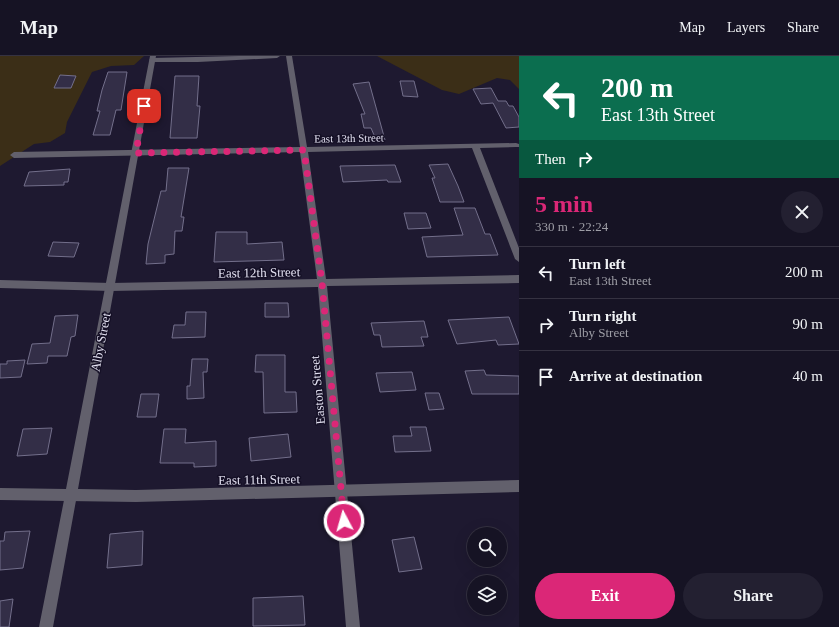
<!DOCTYPE html>
<meta charset="utf-8">
<style>
body{margin:0;font-family:Georgia,serif;background:#232031;color:#f1f3f6;height:100vh;display:flex;flex-direction:column;font-size:15px;white-space:nowrap}
*{box-sizing:border-box;margin:0}
p{font-size:13px;color:#9e9ea6}
.icon{flex:none;width:22px;height:22px;fill:none;stroke:currentColor;stroke-width:2;stroke-linecap:round;stroke-linejoin:round}
.map{position:relative;flex:1;overflow:hidden}
.panel{display:flex;flex-direction:column;background:#161324;width:320px}
.panel>*{flex:none}
.top-card{background:#0b6e4f;color:#fff;overflow:hidden}
.buttons{position:absolute;left:467px;top:471px;display:grid;gap:8px}
.buttons a{display:grid;place-items:center;width:40px;height:40px;border-radius:50%;background:#161324;box-shadow:0 4px 16px #0002,0 0 0 1px #353241;font-size:20px}
.pin{position:absolute;display:grid;place-items:center;width:34px;height:34px;color:#fff;margin:-17px;border-radius:8px;box-shadow:0 2px 6px #0006}
.me{position:absolute;width:44px;margin:-22px;rotate:354deg;stroke-linejoin:round;filter:drop-shadow(0 0 3px #0008)}
.turn{display:flex;align-items:center;gap:14px;height:84px;padding:0 16px;font-size:18px}
.turn .icon{width:52px;height:52px;stroke-width:2.5}
.turn b{display:block;font-size:28px;line-height:34px}
.then{display:flex;align-items:center;height:38px;padding:0 16px;background:#0003;gap:8px;font-size:15px}
.round{display:grid;place-items:center;flex:none;width:42px;height:42px;border-radius:21px;background:#232031}
.head{display:flex;align-items:center;justify-content:space-between;height:68px;padding:0 16px}
h1{font-size:24px;font-weight:800;line-height:30px;color:#db2777}
.button{display:flex;gap:8px;margin-top:auto;padding:8px 16px}
.button a{flex:1;height:46px;border-radius:24px;background:#db2777;color:#fff;font-size:16px;font-weight:800;line-height:46px;text-align:center}
.button a+a{background:#232031;color:#f1f3f6}
ul{padding:0;list-style:none}
li{display:flex;align-items:center;gap:12px;height:52px;padding:0 16px;border-top:1px solid #353241}
li div{flex:1}
li b{display:block;font-size:15px}
li em{font-style:normal}
header{display:flex;align-items:center;gap:24px;box-sizing:border-box;height:56px;padding:0 20px;background:#161324;border-bottom:1px solid #353241}
header strong{font-size:19px}
nav{display:flex;gap:22px;margin-inline-start:auto;font-size:14px}
main{display:flex;flex:1;min-height:0}
.map>svg:first-child{display:block}
.green{fill:#3b2e17}
.building{fill:#332e47;stroke:#736f8b}
.lines{fill:none;stroke-linecap:round;stroke-linejoin:round}
.minor{fill:#62606c;fill-rule:evenodd}
.tertiary{fill:#62606c;fill-rule:evenodd}
.route{stroke:#db2777;stroke-width:7;stroke-dasharray:0 12.6}
.labels{text-anchor:middle;stroke-width:3;stroke-linejoin:round;paint-order:stroke}
.far-street-label{font-size:11px;fill:#e3e1f1;stroke:#151026}
.street-label{font-size:13px;fill:#e3e1f1;stroke:#151026}
</style>
<header>
<strong>Map</strong>
<nav><a>Map</a><a>Layers</a><a>Share</a></nav>
</header>
<main>
<div class="map">
<svg width="519" height="571" viewBox="0 0 519 571">
<rect width="100%" height="100%" fill="#1e1930"/>
<!-- green -->
<path class="green" d="M0,0H144L134,9L111,10L92,16L67,66L65,77L50,86L34,88L0,110Z
M377,0H519V33L510,24L497,22L459,38L442,34Z"/>
<!-- building -->
<path class="building" d="M108,16H127L121,54H116L110,79H93L100,55H97L102,34Z
M60,19L76,20L71,32H54Z
M175,20H199L197,50H200L197,82H170Z
M400,25H414L418,41L403,40Z
M369,26L385,84L377,86L371,72H364L361,58H365L353,28Z
M491,32L498,45H506L509,50H513L519,61V71L506,72L493,47L481,48L473,33Z
M448,108L458,130L464,146H440L432,122H435L429,109Z
M395,109L401,126H388L387,124L343,126L340,110Z
M168,112H189L181,161H184L182,175H175L174,198L165,199V207L146,208L148,188L161,135H166Z
M70,113L68,126H64V129L24,130L29,116Z
M454,152H475L485,178H490L498,199L427,201L422,181L463,179Z
M404,157H426L431,172L408,173Z
M216,176H247V188L282,186L284,204L214,206Z
M53,186L79,187L74,201L48,200Z
M265,247H288L289,261H265Z
M186,256H206L205,281L172,282L174,269H185Z
M78,259L75,280L71,281L67,300H48L47,307L27,308L32,288L50,287L55,260Z
M509,261L519,288L498,289L496,284L457,288L448,264Z
M424,265L428,281H421L424,290L382,291L380,279H374L371,267Z
M256,299H285V336H296L297,356L264,357L263,316H255Z
M192,303H208L207,316H203L204,342L187,343V330H190Z
M25,304L21,321L0,322V308H7V305Z
M484,314L486,319L519,320V338H472L465,315Z
M412,316L416,334L380,336L376,317Z
M425,337H439L444,353L429,354Z
M141,338H159L156,361H137Z
M410,371H426L431,395L395,396L393,380H412Z
M52,372L47,398L17,400L23,373Z
M164,373H186L185,387L216,385V410L194,411V407H160Z
M288,378L291,401L251,405L249,382Z
M30,475L23,512L0,514V485H4L5,476Z
M143,475L142,509L107,512L110,478Z
M414,481L422,513L399,516L392,484Z
M303,540L305,569L253,570V542Z
M13,543L9,571H0V545Z"/>
<g class="lines">
<!-- minor -->
<path class="minor" d="M239,0H280L277,2L198,6H152L149,4L152,2Z
M286,0H292L307,91L516,87L519,88V91H516L480,92L519,192V206L515,203L472,92L308,96L326,223L519,219V227L327,230L360,571H346L318,231L111,235L0,232V224L111,227L317,223L300,96L14,102L10,99L14,96L300,91Z
M71,433L75,435L77,439L53,571H39L65,439L67,435Z"/>
<!-- tertiary -->
<path class="tertiary" d="M150,0H156L78,433L136,434L519,424V436L136,446L0,444V432L66,433Z"/>
</g>
<g class="lines">
<!-- route -->
<path class="route" d="M144,50L136,97L304,94L322,227L344,465"/>
</g>
<g class="labels">
<!-- far-street labels -->
<g class="far-street-label">
<text transform="translate(349 82) rotate(-1)" y="4">East 13th Street</text>
</g>
<!-- street labels -->
<g class="street-label">
<text transform="translate(259 216) rotate(-1)" y="5">East 12th Street</text>
<text transform="translate(100 286) rotate(-79)" y="5">Alby Street</text>
<text transform="translate(317 334) rotate(-95)" y="5">Easton Street</text>
<text transform="translate(259 423) rotate(-1)" y="5">East 11th Street</text>
</g>
</g>
</svg>
<div class="buttons">
<a><svg class="icon" aria-label="search" viewBox="0 0 24 24"><circle cx="10" cy="10" r="6"/><path d="M15 15l6 6"/></svg></a>
<a><svg class="icon" aria-label="layers" viewBox="0 0 24 24"><path d="M12 4l9 5-9 5-9-5zM3 14l9 5 9-5"/></svg></a>
</div>
<div class="pin" style="left:144px;top:50px;background:#d93025"><svg class="icon" aria-label="arrive" viewBox="0 0 24 24"><path d="M6 21V4h12l-3 4 3 4H6"/></svg></div>
<svg class="me" style="left:344px;top:465px" viewBox="-20 -20 40 40"><circle r="17" fill="#db2777" stroke="#fff" stroke-width="3"/><path d="M0-11L8 9 0 5-8 9z" fill="#fff"/></svg>
</div>
<section class="panel">
<div class="top-card">
<div class="turn"><svg class="icon" aria-label="left" viewBox="0 0 24 24"><path d="M17 20v-9H6M10 6l-5 5 5 5"/></svg><div><b>200 m</b>East 13th Street</div></div>
<div class="then">Then<svg class="icon" aria-label="right" viewBox="0 0 24 24"><path d="M7 20v-9h11M14 6l5 5-5 5"/></svg></div>
</div>
<div class="head"><div><h1>5 min</h1><p>330 m · 22:24</p></div><a class="round"><svg class="icon" aria-label="close" viewBox="0 0 24 24"><path d="M6 6l12 12M18 6L6 18"/></svg></a></div>
<ul>
<li><svg class="icon" aria-label="left" viewBox="0 0 24 24"><path d="M17 20v-9H6M10 6l-5 5 5 5"/></svg><div><b>Turn left</b><p>East 13th Street</p></div><em>200 m</em></li>
<li><svg class="icon" aria-label="right" viewBox="0 0 24 24"><path d="M7 20v-9h11M14 6l5 5-5 5"/></svg><div><b>Turn right</b><p>Alby Street</p></div><em>90 m</em></li>
<li><svg class="icon" aria-label="arrive" viewBox="0 0 24 24"><path d="M6 21V4h12l-3 4 3 4H6"/></svg><div><b>Arrive at destination</b></div><em>40 m</em></li>
</ul>
<div class="button"><a>Exit</a><a>Share</a></div>
</section>
</main>
